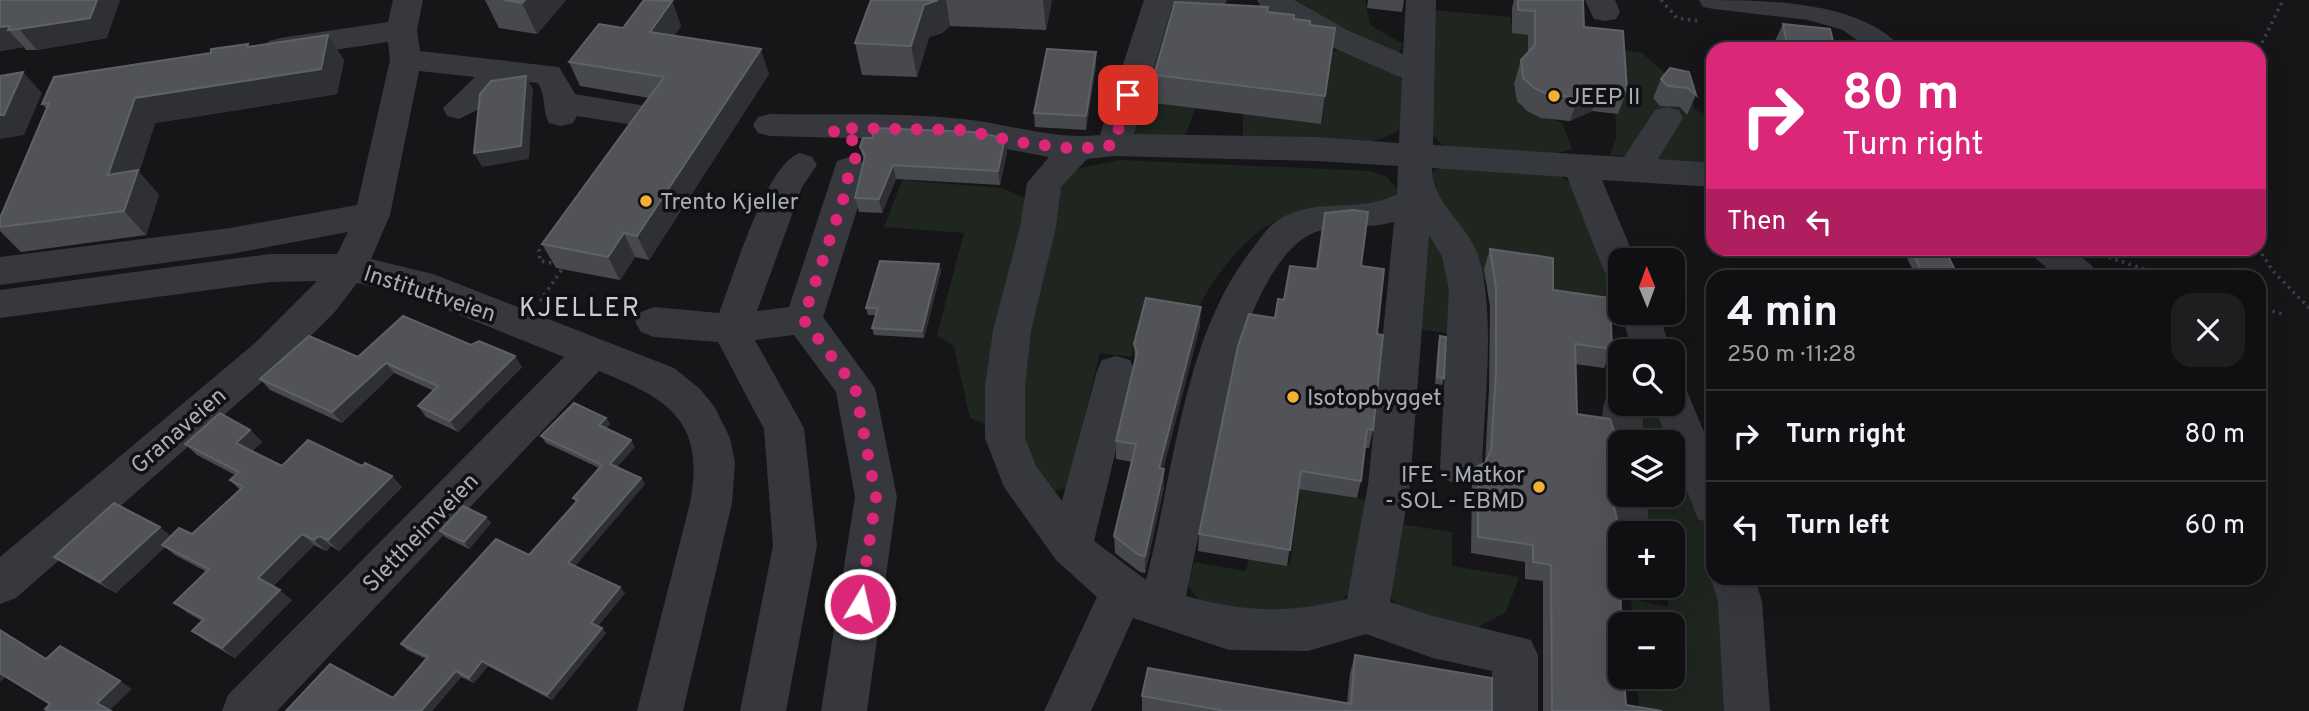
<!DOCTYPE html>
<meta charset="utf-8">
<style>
body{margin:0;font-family:Overpass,sans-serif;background:#1e1e20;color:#f1f3f6;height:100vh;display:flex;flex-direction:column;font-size:26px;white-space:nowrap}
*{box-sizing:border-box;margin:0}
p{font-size:23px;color:#9c9d9f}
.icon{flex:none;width:38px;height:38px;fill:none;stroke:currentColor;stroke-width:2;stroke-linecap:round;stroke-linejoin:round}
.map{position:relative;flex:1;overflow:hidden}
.side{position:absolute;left:1706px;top:270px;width:560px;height:315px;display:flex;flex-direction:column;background:#101012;border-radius:21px;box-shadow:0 7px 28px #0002,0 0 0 2px #303032}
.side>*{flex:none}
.top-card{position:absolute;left:1706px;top:42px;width:560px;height:214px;border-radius:21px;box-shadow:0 7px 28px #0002,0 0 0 2px #303032;background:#db2777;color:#fff;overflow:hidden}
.needle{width:46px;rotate:359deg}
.buttons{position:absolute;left:1608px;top:248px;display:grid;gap:14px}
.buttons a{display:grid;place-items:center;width:77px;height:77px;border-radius:14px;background:#101012;box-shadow:0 7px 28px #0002,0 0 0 2px #303032;font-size:35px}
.pin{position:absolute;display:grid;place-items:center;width:60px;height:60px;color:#fff;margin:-30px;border-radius:14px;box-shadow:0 4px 10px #0006}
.me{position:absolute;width:77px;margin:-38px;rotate:9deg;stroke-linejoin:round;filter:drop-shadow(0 0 5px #0008)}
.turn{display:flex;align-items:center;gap:24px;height:147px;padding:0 21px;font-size:32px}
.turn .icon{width:91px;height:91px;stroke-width:2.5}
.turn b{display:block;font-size:49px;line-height:60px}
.then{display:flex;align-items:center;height:66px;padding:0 21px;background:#0003;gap:14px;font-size:26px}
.round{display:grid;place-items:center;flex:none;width:74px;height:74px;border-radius:21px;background:#1e1e20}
.head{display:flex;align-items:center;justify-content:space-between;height:119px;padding:0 21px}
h1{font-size:42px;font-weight:700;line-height:52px}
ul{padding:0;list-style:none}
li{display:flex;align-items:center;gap:21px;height:91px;padding:0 21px;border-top:2px solid #303032}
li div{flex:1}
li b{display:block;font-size:26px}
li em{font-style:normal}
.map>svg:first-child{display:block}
.green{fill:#1e261f}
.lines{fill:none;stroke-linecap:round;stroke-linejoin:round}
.path{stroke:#3d3f44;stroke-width:3.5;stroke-dasharray:2.5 4.5;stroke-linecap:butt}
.minor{fill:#37383d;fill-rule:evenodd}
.wall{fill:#47494d}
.shaded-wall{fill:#2f3033}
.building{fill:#525359;stroke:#5f6168;stroke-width:2}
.route{stroke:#db2777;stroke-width:12;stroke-dasharray:0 21.6}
.poi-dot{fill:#f2b134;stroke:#111113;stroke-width:2.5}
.labels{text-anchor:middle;stroke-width:7;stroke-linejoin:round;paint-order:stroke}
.poi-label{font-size:23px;fill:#a8adb8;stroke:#111113;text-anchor:start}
.street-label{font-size:23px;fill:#a8adb8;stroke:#111113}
.quarter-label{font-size:26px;letter-spacing:2px;fill:#c9ccd4;stroke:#111113}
</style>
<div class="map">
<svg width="2309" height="711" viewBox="0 0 2309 711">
<rect width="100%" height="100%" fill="#161618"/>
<!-- green -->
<path class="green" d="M1291,0H1365L1370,25L1403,44L1400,51L1389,53Z
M1434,10L1510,17L1513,31L1528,32L1529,65L1514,86L1521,107L1562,123L1572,149L1550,155L1444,146L1426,129Z
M1166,13L1193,15L1196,106L1185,136L1137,135L1128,124Z
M1344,47L1383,64L1405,82L1400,129C1360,156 1291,143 1243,141V113L1322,123L1332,53Z
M1614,50L1641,52L1690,95L1695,110L1711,116L1713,164L1610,155L1616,138Z
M1120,160L1371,171L1387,177L1398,190L1390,206C1368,208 1305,208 1288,215C1246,232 1216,273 1196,312L1145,308L1131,357L1100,353L1067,488L1046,493L1017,424L1016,379L1062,181L1076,169Z
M1444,166L1556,172L1578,190L1620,313L1624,315L1611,316L1554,309V275L1488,268L1487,280L1474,278L1428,174Z
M902,180L1002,188L1030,200L987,425L970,418L954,347L937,335L964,233L884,227Z
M1412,216L1444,226L1457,335L1414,328Z
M1634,404H1664C1687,462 1713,514 1713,578H1723L1727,594L1731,711H1639L1637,677H1673V625H1633L1631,599L1668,607L1667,586H1673V534H1638L1637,495H1673V443H1635Z
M1300,489L1372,501L1363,576L1339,604L1304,619L1204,607L1188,586L1194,562L1246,571L1249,558L1290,565Z
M1400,524L1452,532V566L1519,577L1506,612L1477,628L1399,607L1389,595Z"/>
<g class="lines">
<!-- path -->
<path class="path" d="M1661,0L1677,18L1700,21
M2259,49L2283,0
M2258,248L2273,271L2309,308
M539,249L540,261L557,264
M2102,255L2165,276
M540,301L565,265
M2259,307L2282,314"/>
<!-- minor -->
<path class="minor" d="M393,0H423L417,30L420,51L559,67L575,94L646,106L650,114L646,122L634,125L577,116L573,123L561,126L549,123C542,110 546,95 538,83L506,80L487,105L459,119L447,116L443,108L475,77L419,71L390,215L371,259L433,274L674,368L700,389L714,406L730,438L735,463L732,503L683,711H637L690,503C706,420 668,399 599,371L277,711H222L228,695L564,357L413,296L357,283L334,313L282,364L16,598L0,604V557L255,343L317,281L270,282L0,318V290L270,254H337L348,232L230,254L0,285V257L230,228L357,205L390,60L388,42L280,58L269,55L264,48L269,41L280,38L388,22Z
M1144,0H1227L1223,7L1212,9L1172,7L1134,134L1316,137L1399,143L1402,78L1327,45L1261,7L1257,0H1294L1349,31L1403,54L1406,0H1436L1433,145L1624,157L1655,110L1667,107L1679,110L1683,118L1658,159L1713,163V187L1602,180L1636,261H1620V280L1607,276L1602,266L1567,177L1432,168C1431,203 1469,225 1479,258C1496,317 1484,405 1482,468L1476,480L1461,485L1446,480L1440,468L1449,290L1442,256L1429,235L1410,485L1390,602L1433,616L1531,640L1538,655V711H1492V671L1433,658L1366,634L1308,651L1229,650L1133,618L1091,711H1044L1097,597L1056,560L1004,487L985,438V386L993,331L1020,227L1027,183L1049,157L964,141L770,136L758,133L753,125L758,117L770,114C834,115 900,112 963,119C1011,124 1051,140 1100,135ZM1114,156L1316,161L1398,166L1397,194C1361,214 1315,196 1278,220C1268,226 1261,238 1253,248C1183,335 1174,473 1146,580L1094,541L1135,371L1130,360L1116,356L1102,360L1097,371L1062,501L1036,466L1025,438V386L1031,331L1056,227L1061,187L1087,159ZM1394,222L1368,485L1347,599C1289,614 1243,612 1186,596L1234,364C1246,325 1275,243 1319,231C1343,224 1370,229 1394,222Z
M1585,0H1615L1620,12L1616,19L1605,21L1594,19Z
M1699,0C1763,0 1861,0 1902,49H1869L1843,30L1808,20L1714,9L1703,7Z
M800,153L812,157L817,165L802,187L757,311L789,307L837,161L849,157L861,161L866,169L863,191L823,317L875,388L897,497L867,711H821L855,497L836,392L794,335L755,340L804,428L817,546L786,711H740L773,546L764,429L718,342L654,337L641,332L635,322L641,312L654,307L719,313C733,278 766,163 800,153Z
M2029,248H2071L2092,266L2097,276H2056L2034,257Z
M1620,313H1658L1672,352H1634Z
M1673,386L1687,391L1713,454V524L1698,519L1673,455V443H1668L1654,404H1673Z
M1620,388V404H1642L1644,443H1620V459L1610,455C1601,437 1599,411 1608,393Z
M1620,479V495H1647L1649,534H1620V550L1613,547C1604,528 1602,502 1611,482Z
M1713,573V578H1755L1762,602L1770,711H1724L1718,602L1711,578Z"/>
</g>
<!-- wall -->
<path class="wall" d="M0,0L107,38L37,50H26L24,47L0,51Z
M485,0H566L537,34L499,28Z
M871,0H1052L1046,30L950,26L942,33L929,37L917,77L862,75L855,43Z
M1368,0H1404L1402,12L1367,8Z
M1514,0H1583L1584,27L1627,90L1618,114L1592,111L1570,121L1541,118L1527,111L1517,101L1514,84L1521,60L1528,52V35L1512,33V8Z
M672,1L681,26L674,36L769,74L649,260L635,257L620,280L556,268L542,244L649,98L580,86L569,62L623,28Z
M1268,7L1267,12L1310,25L1335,28L1321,124L1154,103V75Z
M1783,24L1835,49H1775L1774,43Z
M248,44L250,47L344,60L337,94L155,123L139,172L159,195L146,235L21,252L0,231V218L46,108L42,104L211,53Z
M1096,52V66L1086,130L1035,127L1034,113Z
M1689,72L1696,95L1687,115L1680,107L1660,106L1653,98L1661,79Z
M860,147L1007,152L1000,185L896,179L882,213L859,212L855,198L864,161Z
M1902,248H1944L1958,276H1916Z
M1490,249L1553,290L1612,349L1604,368L1575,364L1577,414L1612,498L1626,705L1662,711H1543V581L1525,579V562L1471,553L1472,484L1478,466L1485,464L1489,390L1490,307L1484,269Z
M939,264L941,271L924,338L874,335L872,328L876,315H868L866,308Z
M1361,266L1377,334L1373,430L1369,448H1365L1361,481L1357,498L1298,489L1287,566L1198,551L1199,534L1275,318L1284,300L1317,269Z
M1200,326L1163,469L1164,487L1145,573L1140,572L1115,553L1114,536L1132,462L1116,459V441L1135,364L1134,344Z
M1440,336L1444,378L1442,385L1435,384L1438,343Z
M358,357L522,367L458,432L426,417L418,406L434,391L394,373L342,423L270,390L260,379Z
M606,418L610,424L606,428L635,447L617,467L641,478L645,484L575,566L625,593L598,626L606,633L552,700L488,666L474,683L461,677L432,711H286L393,698L426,659L407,650L401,644L529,555L576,502L573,498L599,468L546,443L541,436Z
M250,430L262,442L252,451L282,466L402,487L339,551L331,546L326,551L314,545L273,586L292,600L235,658L206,641L192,631L202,621L188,613L174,603L207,572L175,555L165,547L116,593L71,568L54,557L171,536L192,534L240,490L230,480L235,475L197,455L185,444Z
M486,517L491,523L469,549L445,537L440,531Z
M1355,655L1492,711H1142V696L1347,703L1350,673Z"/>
<!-- shaded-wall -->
<path class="shaded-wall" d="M97,0H120L107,38L37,50L19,29Z
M525,0H566L537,34L522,3Z
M938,0H946L950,26L942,33L929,37L917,77L911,46L924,5Z
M1043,0H1052L1046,30Z
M672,1L681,26L659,57L650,32Z
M10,26L8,30L24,47L0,51V27Z
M328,35L344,60L337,94L155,123L139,172L159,195L146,235L124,211L108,175L135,98Z
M761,49L769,74L649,260L637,236Z
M1096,52V66L1086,130V116Z
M23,72L42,93L24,135L0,139V115Z
M526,76L533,89L529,159L482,167L474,153Z
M1600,87L1592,111L1570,121L1578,97Z
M1005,138L1007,152L1000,185L998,171Z
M893,165L896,179L882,213L879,199Z
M624,233L635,257L620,280L608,257Z
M939,264L941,271L924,338L922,331Z
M1201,307L1200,326L1159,486V468Z
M515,356L522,367L458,432L450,421Z
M386,363L394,373L342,423L332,412Z
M606,418L610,424L603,432L599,425Z
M250,430L262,442L248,454L236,443Z
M631,440L635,447L614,470L610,464Z
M1164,469V487L1145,573V556Z
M392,476L402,487L339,551L328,540Z
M641,478L645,484L573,569L568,563Z
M486,517L491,523L469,549L464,542Z
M160,527L174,539L162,545L165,547L116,593L100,582Z
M302,534L314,545L270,588L258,578Z
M319,536L331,546L326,551L314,540Z
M620,587L625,593L596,628L591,623Z
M280,590L292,600L235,658L222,648Z
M602,628L606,633L552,700L547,695Z
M482,661L488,666L474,683L469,678Z
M456,671L461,677L432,711H421Z
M0,673L6,676L0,682Z
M120,681L132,689L110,710L97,703Z"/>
<!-- building -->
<path class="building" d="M0,0H97L90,18L19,29L8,30L10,26L0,27Z
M504,0H525L522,3Z
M644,0L672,1L650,32L761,49L637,236L624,233L608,257L542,244L664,77L569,62L599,24L623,28Z
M871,0H938L924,5L911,46L855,43Z
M1518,0H1583L1584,27L1623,31L1627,90L1600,87L1578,97L1549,95L1534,88L1523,78L1521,60L1535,45V11L1518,10Z
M1175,2L1268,7L1267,12L1294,15V19L1310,21V25L1335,28L1325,96L1154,75Z
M1783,24L1830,29L1835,49H1788Z
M328,35L321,69L135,98L108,175L138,170L124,211L0,227V218L49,103L42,104L54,77L211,53V49L248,44L247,47Z
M1047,49L1096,52L1086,116L1034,113Z
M1670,68L1689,72L1696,95L1688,88L1668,86L1661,79Z
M23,72L4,115H0V76Z
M526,76L521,146L474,153L480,94L491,81Z
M875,128L974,132L1005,138L998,171L893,165L879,199L855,198L865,156L860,147L863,138H872Z
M1353,210L1368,212L1361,266L1384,269L1377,334L1383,335L1373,430L1367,429L1361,481L1301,471L1290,550L1199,534L1238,346L1249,314L1275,318L1278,299L1284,300L1290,266L1317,269L1325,213Z
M1910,248H1944L1958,276H1924Z
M1490,249L1553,258V290L1610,298L1612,349L1575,344L1577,414L1610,419L1615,434L1616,468L1612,498L1619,528L1621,614L1627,615L1628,625H1620V677H1624L1626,705L1662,711H1552L1551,565L1533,562V545L1478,537V466L1485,463L1491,450L1496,371V288Z
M880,261L939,264L922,331L872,328L878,308H866Z
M1146,298L1201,307L1159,468L1164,469L1145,556L1139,555L1114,536L1136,444L1116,441L1137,353L1134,344Z
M403,316L471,345L479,341L515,356L450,421L418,406L438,386L386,363L332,412L260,379L309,336L358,357Z
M1440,336L1446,337L1444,378L1437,377Z
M574,403L606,418L599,425L631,440L610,464L641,478L568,563L620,587L591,623L602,628L547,695L482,661L469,678L456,671L421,711H286L330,664L393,698L428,657L401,644L446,594L496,539L529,555L578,500L573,498L602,465L541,436Z
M220,413L250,430L236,443L282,466L308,440L362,466L365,463L392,476L328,540L319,536L314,540L302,534L258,578L280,590L222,648L192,631L204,619L174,603L209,569L162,545L179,528L192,534L243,487L230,480L239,472L185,444Z
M114,503L160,527L100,582L54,557Z
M463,506L486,517L464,542L440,531Z
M2259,548L2262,570L2259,569Z
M0,630L46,659L60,646L120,681L97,703L111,711H48L45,709L50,704L0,673Z
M1355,655L1492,678V711H1225L1142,696L1148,668L1351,704Z"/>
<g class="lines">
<!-- route -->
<path class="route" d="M860,604L876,497L855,387L803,319L846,191L849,169L859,152L854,141L834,134V128L964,130L1018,142L1077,149L1114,145L1128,95"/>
</g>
<!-- markers -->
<g class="poi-dot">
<circle cx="1554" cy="96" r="7"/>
<circle cx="646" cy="201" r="7"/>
<circle cx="1293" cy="397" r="7"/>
<circle cx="1539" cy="487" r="7"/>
</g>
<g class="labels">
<!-- poi labels -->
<g class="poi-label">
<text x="1568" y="104">JEEP II</text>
<text x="660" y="209">Trento Kjeller</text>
<text x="1307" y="405">Isotopbygget</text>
<text x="1525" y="482" text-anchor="end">IFE - Matkor<tspan x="1525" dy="26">- SOL - EBMD</tspan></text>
</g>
<!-- street labels -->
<g class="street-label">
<text transform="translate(430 293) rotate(18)" y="8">Instituttveien</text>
<text transform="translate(178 430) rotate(-41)" y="8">Granaveien</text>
<text transform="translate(420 532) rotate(-46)" y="8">Slettheimveien</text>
</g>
<!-- quarter labels -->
<g class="quarter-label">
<text x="580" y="316">KJELLER</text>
</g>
</g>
</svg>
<div class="buttons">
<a><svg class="needle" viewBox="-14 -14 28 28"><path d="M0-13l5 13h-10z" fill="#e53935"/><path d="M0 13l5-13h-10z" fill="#9c9d9f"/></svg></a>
<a><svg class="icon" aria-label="search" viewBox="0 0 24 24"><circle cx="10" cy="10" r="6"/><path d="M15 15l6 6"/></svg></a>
<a><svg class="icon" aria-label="layers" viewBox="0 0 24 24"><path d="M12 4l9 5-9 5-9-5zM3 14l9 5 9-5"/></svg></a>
<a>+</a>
<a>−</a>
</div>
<div class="pin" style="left:1128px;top:95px;background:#d93025"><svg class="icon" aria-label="arrive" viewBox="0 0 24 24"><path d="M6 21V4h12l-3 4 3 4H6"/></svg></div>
<svg class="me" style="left:860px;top:604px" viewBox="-20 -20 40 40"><circle r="17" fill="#db2777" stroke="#fff" stroke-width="3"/><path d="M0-11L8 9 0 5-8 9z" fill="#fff"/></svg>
<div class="top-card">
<div class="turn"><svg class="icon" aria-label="right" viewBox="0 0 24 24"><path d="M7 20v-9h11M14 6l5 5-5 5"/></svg><div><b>80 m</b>Turn right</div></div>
<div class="then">Then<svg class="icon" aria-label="left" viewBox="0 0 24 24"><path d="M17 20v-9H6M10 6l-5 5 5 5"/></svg></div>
</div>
<section class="side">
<div class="head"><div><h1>4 min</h1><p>250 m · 11:28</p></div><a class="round"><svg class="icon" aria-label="close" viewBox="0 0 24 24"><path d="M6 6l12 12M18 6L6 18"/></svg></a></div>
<ul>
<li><svg class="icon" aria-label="right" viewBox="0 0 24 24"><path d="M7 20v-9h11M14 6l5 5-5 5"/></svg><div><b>Turn right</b></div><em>80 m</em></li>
<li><svg class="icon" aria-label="left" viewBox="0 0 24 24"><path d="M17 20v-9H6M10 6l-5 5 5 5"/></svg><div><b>Turn left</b></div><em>60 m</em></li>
</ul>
</section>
</div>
